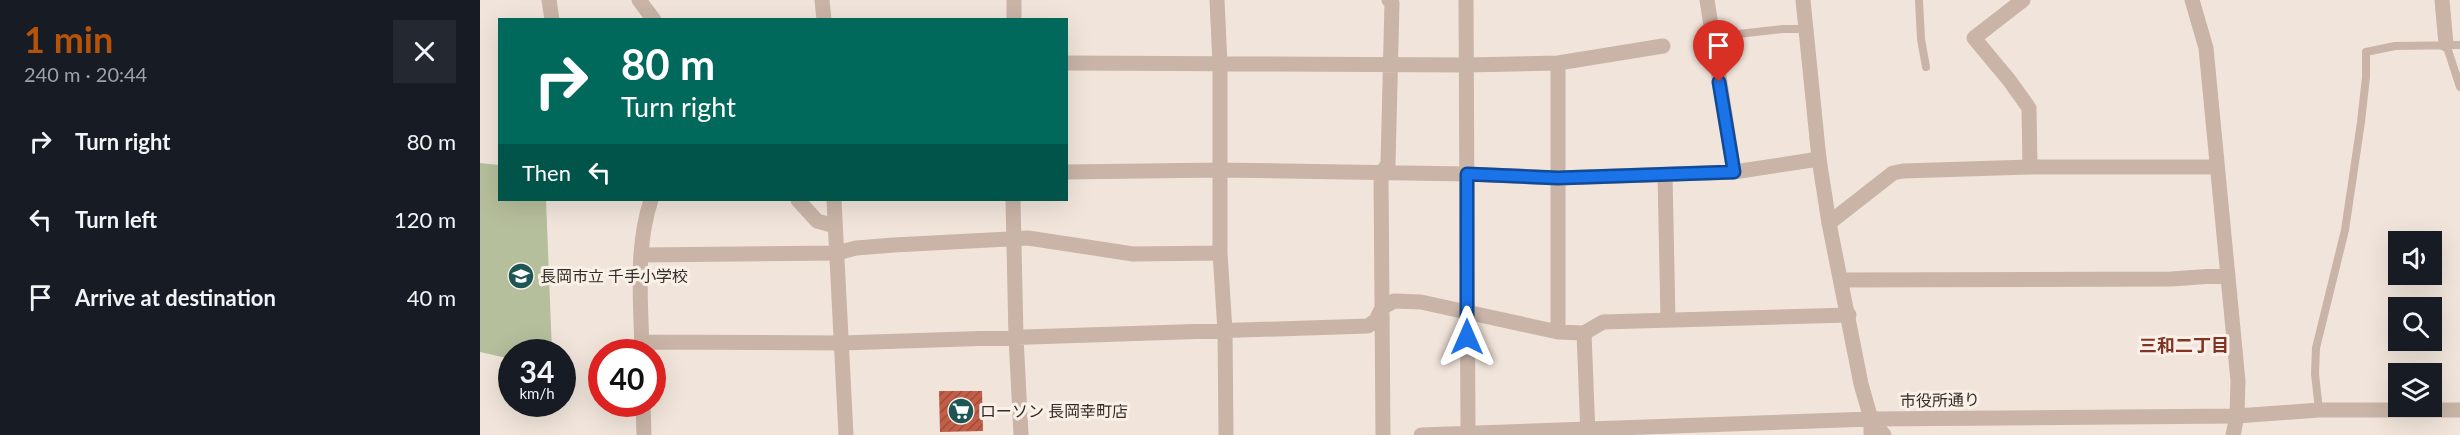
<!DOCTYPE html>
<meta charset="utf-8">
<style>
body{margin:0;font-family:Lato,"Noto Sans JP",sans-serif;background:#242831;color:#f1f3f6;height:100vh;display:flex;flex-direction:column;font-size:22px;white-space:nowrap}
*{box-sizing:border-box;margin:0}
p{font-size:20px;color:#9ea1a6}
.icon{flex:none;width:33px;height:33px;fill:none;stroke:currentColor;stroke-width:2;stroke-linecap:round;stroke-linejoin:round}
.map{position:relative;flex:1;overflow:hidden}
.drawer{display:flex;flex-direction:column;background:#171b24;width:480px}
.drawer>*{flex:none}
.top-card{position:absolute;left:18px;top:18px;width:570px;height:183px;border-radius:0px;box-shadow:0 6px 24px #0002;background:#00695c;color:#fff;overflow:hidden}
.buttons{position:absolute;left:1908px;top:231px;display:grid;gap:12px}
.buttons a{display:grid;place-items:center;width:54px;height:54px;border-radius:0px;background:#171b24;box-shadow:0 6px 24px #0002;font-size:30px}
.speed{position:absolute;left:18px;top:339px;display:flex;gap:12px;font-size:30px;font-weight:700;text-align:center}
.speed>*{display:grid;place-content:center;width:78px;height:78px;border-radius:50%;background:#171b24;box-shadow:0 6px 24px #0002;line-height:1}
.speed small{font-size:15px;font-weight:400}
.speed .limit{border:9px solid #d22;background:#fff;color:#111}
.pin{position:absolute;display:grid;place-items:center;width:51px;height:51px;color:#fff;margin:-62px -26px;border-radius:50% 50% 50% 0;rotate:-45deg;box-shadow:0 0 6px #0007}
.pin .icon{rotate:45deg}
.me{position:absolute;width:66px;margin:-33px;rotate:0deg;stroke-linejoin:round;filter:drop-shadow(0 0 4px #0008)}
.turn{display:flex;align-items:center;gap:21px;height:126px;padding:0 24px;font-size:27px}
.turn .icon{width:78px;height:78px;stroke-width:2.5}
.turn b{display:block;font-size:42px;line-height:51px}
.then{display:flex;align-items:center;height:57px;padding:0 24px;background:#0003;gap:12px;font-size:22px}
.round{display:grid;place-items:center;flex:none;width:63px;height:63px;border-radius:0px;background:#242831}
.overview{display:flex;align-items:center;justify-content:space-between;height:102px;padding:0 24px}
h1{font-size:36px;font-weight:700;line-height:45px;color:#b45309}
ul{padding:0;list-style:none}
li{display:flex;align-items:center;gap:18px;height:78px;padding:0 24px}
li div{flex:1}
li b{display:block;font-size:22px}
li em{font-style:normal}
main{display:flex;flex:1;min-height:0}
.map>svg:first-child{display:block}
.garden{fill:#b6bf9c}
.building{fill:url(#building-hatch)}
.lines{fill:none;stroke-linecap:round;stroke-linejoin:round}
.service{stroke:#c9b4a7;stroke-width:8}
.minor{stroke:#c9b4a7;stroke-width:15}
.tertiary{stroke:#c9b4a7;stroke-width:15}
.route-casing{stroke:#114b97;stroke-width:15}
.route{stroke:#1a73e8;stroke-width:10}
.labels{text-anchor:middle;stroke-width:6;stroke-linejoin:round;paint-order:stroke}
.poi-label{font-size:16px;fill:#352b28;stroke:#f9f0e7;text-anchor:start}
.street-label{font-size:16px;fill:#352b28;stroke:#f9f0e7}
.neighbourhood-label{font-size:18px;font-weight:bold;fill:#823323;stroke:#f9f0e7}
</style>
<main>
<section class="drawer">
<div class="overview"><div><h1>1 min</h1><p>240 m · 20:44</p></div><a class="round"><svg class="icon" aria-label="close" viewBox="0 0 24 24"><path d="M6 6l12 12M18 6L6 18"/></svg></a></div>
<ul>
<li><svg class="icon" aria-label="right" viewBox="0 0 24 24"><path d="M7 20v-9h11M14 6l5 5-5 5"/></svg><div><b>Turn right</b></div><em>80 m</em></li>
<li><svg class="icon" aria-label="left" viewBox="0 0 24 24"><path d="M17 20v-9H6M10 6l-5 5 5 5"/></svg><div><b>Turn left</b></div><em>120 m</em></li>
<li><svg class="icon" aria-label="arrive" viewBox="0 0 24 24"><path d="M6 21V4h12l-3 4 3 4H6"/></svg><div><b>Arrive at destination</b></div><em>40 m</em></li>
</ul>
</section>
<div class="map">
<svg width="1980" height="435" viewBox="0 0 1980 435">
<defs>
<pattern id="building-hatch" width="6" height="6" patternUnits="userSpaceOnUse" patternTransform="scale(1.5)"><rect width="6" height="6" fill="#c25d48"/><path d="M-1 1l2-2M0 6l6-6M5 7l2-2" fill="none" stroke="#9e4d3c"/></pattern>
</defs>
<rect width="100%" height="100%" fill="#f1e5db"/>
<!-- garden -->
<path class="garden" d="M0,163L19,165L20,200H66L72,352H32L31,359L0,352Z"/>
<!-- building -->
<path class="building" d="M459,391H502L503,431L460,432Z"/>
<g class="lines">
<!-- service -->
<path class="service" d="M1439,0L1441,39L1446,67
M1232,37L1303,29H1325
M1966,44L1980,87
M1839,410L1835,374L1836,348L1865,230L1881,122L1886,77V52L1915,46L1980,45"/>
<!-- minor -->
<path class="minor" d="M69,0L72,20
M159,0L174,20
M737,0L740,64V253L745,331L746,435
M1227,0L1254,172
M1543,0L1494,38L1529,80L1549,108L1550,167
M1712,0L1726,48L1758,381L1757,416L1753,435
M1962,0L1966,44
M534,20V0
M586,63L986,65L1078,63L1183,46
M586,172L741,170L987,174L1078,178L1254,172L1339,159
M1185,175L1188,319
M318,200L337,221L355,226
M533,200L536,337L541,435
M1349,223L1413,173L1423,171L1550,167H1737
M161,255L357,253L376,248L414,245L548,238L653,254L740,253
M1362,280L1691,279L1748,275
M1078,332V63
M1104,333L1108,435
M162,342L362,343L888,326L896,320L902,308L914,301L941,302L1078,332L1104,333L1123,322L1369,315
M162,352C161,302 155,248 171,200
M163,404L164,435
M903,435L901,174L908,164L912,3L909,0"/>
<!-- tertiary -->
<path class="tertiary" d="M342,0L344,20
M986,0L988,433
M1323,0L1339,159L1349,223L1381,384L1391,419V435
M354,200L366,435
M1391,419L1404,435
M941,435L1391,419L1757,416L1839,410H1980"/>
</g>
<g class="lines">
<defs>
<path id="route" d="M987,337V174L1078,178L1254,172L1239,82"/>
</defs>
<!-- route casing -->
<use href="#route" class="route-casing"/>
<!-- route -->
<use href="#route" class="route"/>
</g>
<!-- icons -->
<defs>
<symbol id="school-disc" viewBox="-11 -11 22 22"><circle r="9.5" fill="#1e5656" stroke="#f9f0e7"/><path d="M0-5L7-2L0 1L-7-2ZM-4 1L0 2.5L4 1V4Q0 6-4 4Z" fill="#fff"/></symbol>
<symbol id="supermarket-disc" viewBox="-11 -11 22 22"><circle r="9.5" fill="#1e5656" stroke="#f9f0e7"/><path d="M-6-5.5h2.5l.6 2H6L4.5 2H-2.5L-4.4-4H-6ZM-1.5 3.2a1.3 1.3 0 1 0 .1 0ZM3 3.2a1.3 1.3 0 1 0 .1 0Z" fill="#fff"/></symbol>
</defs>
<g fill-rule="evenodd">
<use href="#school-disc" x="26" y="261" width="30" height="30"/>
<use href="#supermarket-disc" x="466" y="396" width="30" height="30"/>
</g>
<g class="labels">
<!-- poi labels -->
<g class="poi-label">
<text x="60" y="282">長岡市立 千手小学校</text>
<text x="500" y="417">ローソン 長岡幸町店</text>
</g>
<!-- street labels -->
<g class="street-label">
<text transform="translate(1460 400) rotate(-1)" y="6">市役所通り</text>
</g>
<!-- neighbourhood labels -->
<g class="neighbourhood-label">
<text x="1704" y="352">三和二丁目</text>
</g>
</g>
</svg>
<div class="buttons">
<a><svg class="icon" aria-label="sound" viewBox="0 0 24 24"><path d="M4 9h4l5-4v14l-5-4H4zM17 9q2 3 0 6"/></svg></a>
<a><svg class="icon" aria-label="search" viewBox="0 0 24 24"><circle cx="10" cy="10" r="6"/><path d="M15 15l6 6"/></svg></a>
<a><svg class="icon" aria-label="layers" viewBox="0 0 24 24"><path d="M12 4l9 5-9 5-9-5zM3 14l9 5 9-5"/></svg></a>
</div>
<div class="speed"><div>34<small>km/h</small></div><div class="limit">40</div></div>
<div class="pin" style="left:1239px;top:82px;background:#d93025"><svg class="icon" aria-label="arrive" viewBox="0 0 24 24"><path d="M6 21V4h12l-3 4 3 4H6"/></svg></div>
<svg class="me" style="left:987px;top:337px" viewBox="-20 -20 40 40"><path d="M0-17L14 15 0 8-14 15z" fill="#1a73e8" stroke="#fff" stroke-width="4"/></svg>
<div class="top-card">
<div class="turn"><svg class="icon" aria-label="right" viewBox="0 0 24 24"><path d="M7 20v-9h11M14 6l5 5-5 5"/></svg><div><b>80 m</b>Turn right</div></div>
<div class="then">Then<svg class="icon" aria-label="left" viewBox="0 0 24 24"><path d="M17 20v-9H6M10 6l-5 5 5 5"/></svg></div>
</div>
</div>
</main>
